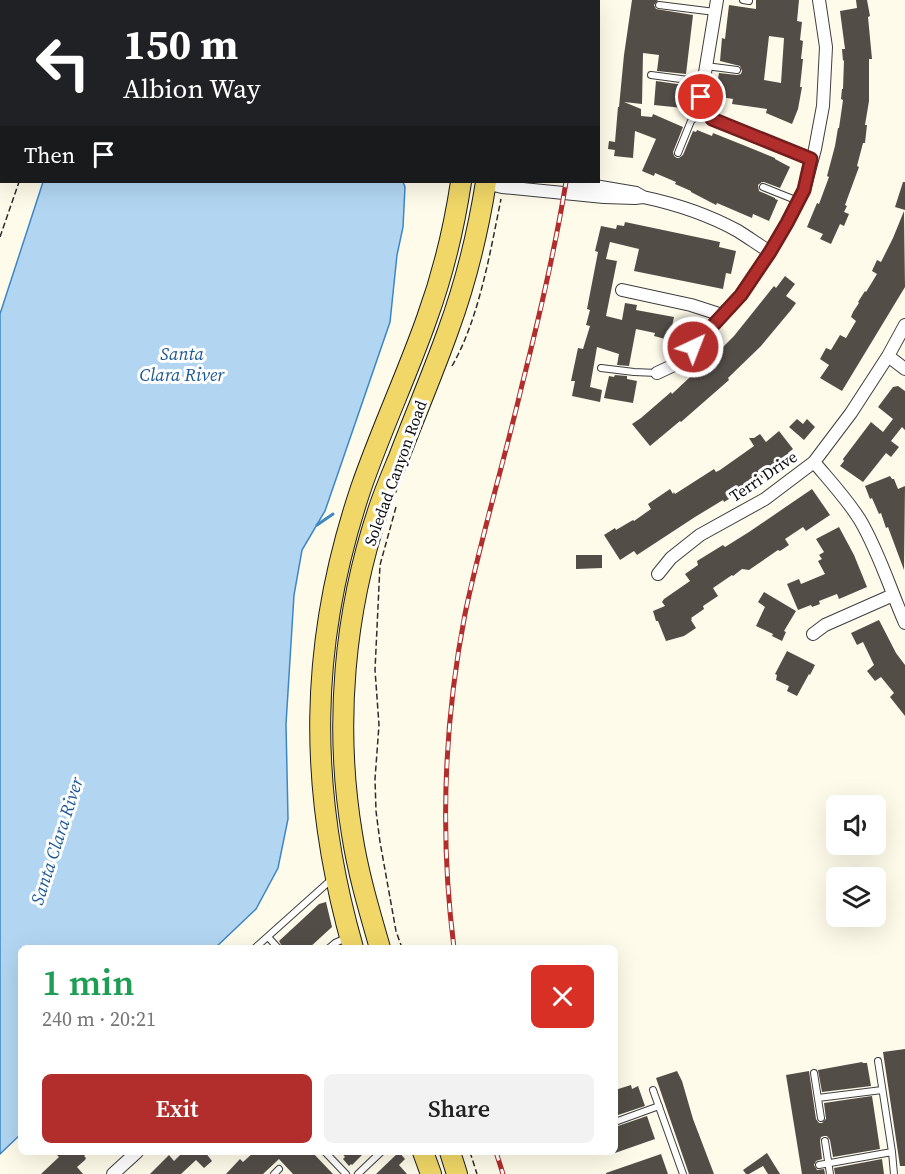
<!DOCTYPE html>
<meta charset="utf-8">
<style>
body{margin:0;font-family:"Source Serif 4",serif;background:#f2f2f2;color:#222;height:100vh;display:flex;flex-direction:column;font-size:22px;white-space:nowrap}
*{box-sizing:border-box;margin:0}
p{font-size:20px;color:#767676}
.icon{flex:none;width:33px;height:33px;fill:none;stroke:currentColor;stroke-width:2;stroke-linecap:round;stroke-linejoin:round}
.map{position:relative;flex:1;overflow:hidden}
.panel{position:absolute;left:18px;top:945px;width:600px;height:210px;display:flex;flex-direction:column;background:#fff;border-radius:9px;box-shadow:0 6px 24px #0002}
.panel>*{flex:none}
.top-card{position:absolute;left:0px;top:0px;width:600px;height:183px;box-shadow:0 6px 24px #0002;background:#202124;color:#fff;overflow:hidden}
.buttons{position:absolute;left:826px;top:795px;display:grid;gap:12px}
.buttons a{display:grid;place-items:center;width:60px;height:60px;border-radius:9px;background:#fff;box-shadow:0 6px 24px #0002;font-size:30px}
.pin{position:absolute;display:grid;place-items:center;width:51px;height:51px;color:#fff;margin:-26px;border:3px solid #fff;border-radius:50%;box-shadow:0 2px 6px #0007}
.me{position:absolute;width:66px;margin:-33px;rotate:43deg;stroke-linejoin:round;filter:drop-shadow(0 0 4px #0008)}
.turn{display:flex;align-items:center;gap:21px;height:126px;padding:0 24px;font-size:27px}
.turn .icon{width:78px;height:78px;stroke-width:2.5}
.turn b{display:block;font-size:42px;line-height:51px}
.then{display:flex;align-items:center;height:57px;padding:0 24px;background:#0003;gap:12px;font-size:22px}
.round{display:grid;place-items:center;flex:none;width:63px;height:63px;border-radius:9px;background:#f2f2f2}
.headline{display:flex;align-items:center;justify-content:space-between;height:102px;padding:0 24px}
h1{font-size:36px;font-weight:600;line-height:45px;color:#1e9e55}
.action{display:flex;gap:12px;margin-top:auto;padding:12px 24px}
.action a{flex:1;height:69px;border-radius:9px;background:#b12e2d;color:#fff;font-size:24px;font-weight:600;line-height:69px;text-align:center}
.action a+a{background:#f2f2f2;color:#222}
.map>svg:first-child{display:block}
.water{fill:#b2d6f2;stroke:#3e87c4;stroke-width:1.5}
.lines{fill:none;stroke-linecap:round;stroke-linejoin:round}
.stream{stroke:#3e87c4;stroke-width:3}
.building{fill:#534d48;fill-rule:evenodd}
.lane-casing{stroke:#3e3e3e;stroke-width:8}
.street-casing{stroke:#3e3e3e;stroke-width:14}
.primary-casing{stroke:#1c1c1c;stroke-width:22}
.path{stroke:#2d2d2d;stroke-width:1.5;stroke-dasharray:6 3;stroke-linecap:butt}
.lane{stroke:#fff;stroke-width:6}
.street{stroke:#fff;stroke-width:12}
.primary{stroke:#f0d768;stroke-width:20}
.rail-casing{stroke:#b12e2d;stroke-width:5}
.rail{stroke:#fff;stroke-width:3;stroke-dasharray:9;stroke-linecap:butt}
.route-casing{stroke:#731e1d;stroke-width:15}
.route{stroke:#b12e2d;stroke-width:10}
.labels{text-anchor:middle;stroke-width:6;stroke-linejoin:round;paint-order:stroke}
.street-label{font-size:16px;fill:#0b0b0b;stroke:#fff}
.water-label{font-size:18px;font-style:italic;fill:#1d5994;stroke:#fff}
</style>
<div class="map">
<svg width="905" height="1174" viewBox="0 0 905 1174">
<rect width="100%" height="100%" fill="#fefbea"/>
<!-- water -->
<path class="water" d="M98,0H371V2L98,1Z
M43,182H403L405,187L403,227L397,255L390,322L325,511L302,550L294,595L286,724L288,819L278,868L256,909L215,948H21V1134L0,1154V314Z"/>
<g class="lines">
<!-- stream -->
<path class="stream" d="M317,525L333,514"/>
</g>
<!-- building -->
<path class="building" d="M632,0H658L654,5L656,9L693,15L686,74L657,71L659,55L643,53L642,104L624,102L641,109V116L652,117L653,114L683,127L673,152L674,156L677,158H679L683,155L693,131L696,132L697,130L712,136L713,133L748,147L775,158V159L790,167L780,188L764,182H762L758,185L759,191L775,198V199L778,200L769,221L753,214L752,218L717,203L716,205L691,192V191L675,184L676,182L655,173L654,176L642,171L656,139L635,131L633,158L614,156L615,150L608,149L609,141L615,142L618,107H619L624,55Z
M756,0H799L797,21L802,22L800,40L803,41L801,59H803L800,87H802L798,109L792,124L766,113L767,109L732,104L733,99L715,96L719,73L737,75L741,74L742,71L740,66L720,61L722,38L725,39L729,5L756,9ZM769,36L784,38L781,83L764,80Z
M856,0H867L870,16L868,17L872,59H869V101L865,125H867L865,143H863L857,166L859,167L845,205L847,206L844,212L849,214L844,226L840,224L831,244L820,239L823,234L807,227L817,203L819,204L829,177L827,176L835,146L838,128H839L843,100L841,99L842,89H843L844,60L843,61L842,49H845L840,11L857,8Z
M656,81L684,85L683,108L654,105Z
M903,182H905V210L895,207Z
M904,211L905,287L842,391L820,378L829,365L820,359L826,348L831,350L840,335L846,338L856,321L851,317L853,312L859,303L858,302L865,291L866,292L877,274L872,271L877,260L881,262L893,238Z
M625,222L720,242L719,247L736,251L731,274L726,273L723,289L634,271L639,249L610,242L606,259L617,261L606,316L622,320L625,303L637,305L636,310L674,317L669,340L654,336L655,333L636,329L629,366L617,365L619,354L597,347L590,387L602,390L600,402L572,396L575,381H571L578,348L583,349L590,326L586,325L590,310L587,309L598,252L595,251L601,226L616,229L617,225L624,226Z
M785,276L795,284L786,296L796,303L791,310L761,346L728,378L729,380L681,422L680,421L650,446L632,424L641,418L671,392L672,394L705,363L706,364L734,336L774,286L776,288Z
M615,375L627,376V379L637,381L633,403L604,398L609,376L614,377Z
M898,386L905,391V430L902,427L891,441L899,447L891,457L886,453L863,482L840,466L844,461L843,459L871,422L883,432L893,419L878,407L893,387Z
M797,419L803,424L807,419L815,427L804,440L789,427Z
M779,431L793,449L788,453L789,455L766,474L767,475L724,502L723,500L695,517L637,555L634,551L620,560L604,535L615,528L616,530L633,520L634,521L651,509L648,504L670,489L673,494L674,492L675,494L714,469L716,472L720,470L754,446L749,438H754L760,434L766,442Z
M890,476L892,479H894L898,489L905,486L904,570L888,527L886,528L881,513L879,514L872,498L870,499L865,486Z
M812,489L830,515L806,531L803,527L785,539L789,545L780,551L778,550L749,570L742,569L733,576L732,575L713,588L718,596L703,606L704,609L691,618L692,619L691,620L696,628L684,636L666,641L658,621H656L653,611L665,606L662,602L664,599L690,581L685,574L698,565L697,561L723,545L725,547L749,532Z
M839,527L854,555L867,587L839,599L837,594L819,601L820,604L812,607L811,605L798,610L787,584L799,579L801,584L825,574L818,561L822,559L819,555L824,552L816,539Z
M576,555H602V568L576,569Z
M764,592L796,611L784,631L786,632L782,641L772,636L773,634L756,626L765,607L758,602Z
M879,620L896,653L905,665V716L890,697L894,693L881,677L875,681L867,671L874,665L863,642L857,645L851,633Z
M787,651L815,665L810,675L809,674L797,696L787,691L789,686L776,680L777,675L775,674Z
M326,902L332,927L309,948H283L279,941L319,904Z
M905,1049V1166H900L883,1052Z
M862,1062L863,1063H867L871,1086L822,1092L818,1070Z
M677,1071L682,1081L693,1119L714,1174H689L656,1078Z
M809,1071L816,1119L819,1123H822L826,1119L824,1103L872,1096L880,1149L833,1157L830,1140L827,1136H824L821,1137L820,1141L822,1159L816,1161L814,1165L817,1170L824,1169L825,1174H802L786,1075Z
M631,1085L632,1089L638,1086L645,1106L615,1116V1090Z
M647,1116L655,1139L615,1153V1127Z
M54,1152H89L84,1156L86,1158L85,1160L77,1167L83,1174H41L59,1157Z
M183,1152H205L212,1161L204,1168L196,1160L181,1174H150L169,1155L174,1161Z
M254,1152H312L333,1174H293L279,1159L263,1174H226L240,1159L243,1162Z
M341,1152H365L352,1165L351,1164L349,1166L343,1159L345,1157Z
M399,1152L405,1159L399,1165L407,1174H376Z
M767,1153L780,1174H768L763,1166L749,1174H746L743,1170Z
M661,1154L668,1174H606V1173Z
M882,1159L884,1174H835L834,1168Z"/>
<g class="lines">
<defs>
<path id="lane" d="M743,0L749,1
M543,2V0
M659,5L715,12
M0,19L2,21
M706,66L737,70
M651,75L703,82
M0,143L2,138
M678,153L691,121L705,109
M763,187L798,201
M601,368L634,372L657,373
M268,937L278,948
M255,948L332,879
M329,948L335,943L346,938
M878,1061L892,1152L894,1174
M814,1073L821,1118
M653,1090L683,1174
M818,1098L882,1090
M615,1122L659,1106
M825,1141L830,1174
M325,1152L346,1174
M819,1165L892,1152
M274,1174L279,1169
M358,1174L381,1152"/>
<path id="street" d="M717,0L701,97L705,109L712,119L811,159
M485,183L502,187L604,197L635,198L643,197L636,193L571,182
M643,197C676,204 709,215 738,231C749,238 759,245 770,252
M622,290L691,305L722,315
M888,356L905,369
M657,373L674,365L693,347L741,295L770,252L787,223L804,190L815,149L823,106L826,47L819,0
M814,462C830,481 847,499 860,520C879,552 890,589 905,623
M658,574L671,558L700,535L765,499L814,462L851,413L888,356L905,325
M813,634L825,625L893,595
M113,1174L137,1152"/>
<path id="primary" d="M461,0V2
M486,0V2
M353,948C308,789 308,645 361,488C381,430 407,375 427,318C443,274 454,228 461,182
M380,948C369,910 358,873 352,834C334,725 344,612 379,508C385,490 392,474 399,457C415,415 433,373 448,331C466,282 478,232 486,182
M423,1152L431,1174
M450,1152L457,1174"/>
</defs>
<!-- lane casing -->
<use href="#lane" class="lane-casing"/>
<!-- street casing -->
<use href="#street" class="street-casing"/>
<!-- primary casing -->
<use href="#primary" class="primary-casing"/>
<!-- path -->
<path class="path" d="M79,2L80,0
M0,237L19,182
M452,366C479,319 490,253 501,199
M396,507L380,565L375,670L379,725L375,779L376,811L380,842L396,931L402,948
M470,1152L477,1174"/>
<!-- lane -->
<use href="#lane" class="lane"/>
<!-- street -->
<use href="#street" class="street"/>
<!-- primary -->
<use href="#primary" class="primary"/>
<defs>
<path id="rail" d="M589,2V0
M454,948C440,838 444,723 465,614C481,537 504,462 522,385C539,318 555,250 566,182
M496,1152L503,1174"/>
</defs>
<!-- rail casing -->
<use href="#rail" class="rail-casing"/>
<!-- rail -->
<use href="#rail" class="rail"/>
</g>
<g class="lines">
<defs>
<path id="route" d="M693,347L741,295L770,252L787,223L804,190L811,159L712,119L705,109L701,97"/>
</defs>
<!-- route casing -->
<use href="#route" class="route-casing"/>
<!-- route -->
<use href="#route" class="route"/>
</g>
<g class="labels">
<!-- street labels -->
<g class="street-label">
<text transform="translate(395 473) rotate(-70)" y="6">Soledad Canyon Road</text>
<text transform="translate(763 476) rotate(-34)" y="6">Terri Drive</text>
</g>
<!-- water labels -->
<g class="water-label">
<text x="182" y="360">Santa<tspan x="182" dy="21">Clara River</tspan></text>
<text transform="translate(57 841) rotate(-72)" y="6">Santa Clara River</text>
</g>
</g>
</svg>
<div class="buttons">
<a><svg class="icon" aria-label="sound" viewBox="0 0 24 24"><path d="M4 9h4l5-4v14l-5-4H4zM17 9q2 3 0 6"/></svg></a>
<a><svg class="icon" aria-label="layers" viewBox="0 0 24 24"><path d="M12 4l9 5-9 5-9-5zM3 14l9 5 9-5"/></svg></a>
</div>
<div class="pin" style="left:701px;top:97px;background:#d93025"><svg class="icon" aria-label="arrive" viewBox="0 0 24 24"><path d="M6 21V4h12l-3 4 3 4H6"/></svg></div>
<svg class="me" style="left:693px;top:347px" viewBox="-20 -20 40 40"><circle r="17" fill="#b12e2d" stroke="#fff" stroke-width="3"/><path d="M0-11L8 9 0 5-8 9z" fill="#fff"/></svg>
<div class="top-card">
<div class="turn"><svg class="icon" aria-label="left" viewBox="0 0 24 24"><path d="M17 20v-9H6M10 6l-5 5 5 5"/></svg><div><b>150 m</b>Albion Way</div></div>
<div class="then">Then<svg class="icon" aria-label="arrive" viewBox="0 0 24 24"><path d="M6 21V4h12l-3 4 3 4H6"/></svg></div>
</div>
<section class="panel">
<div class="headline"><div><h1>1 min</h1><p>240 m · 20:21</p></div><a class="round" style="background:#d93025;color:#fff"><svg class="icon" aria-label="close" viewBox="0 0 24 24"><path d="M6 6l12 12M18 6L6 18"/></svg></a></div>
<div class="action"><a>Exit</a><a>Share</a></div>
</section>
</div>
